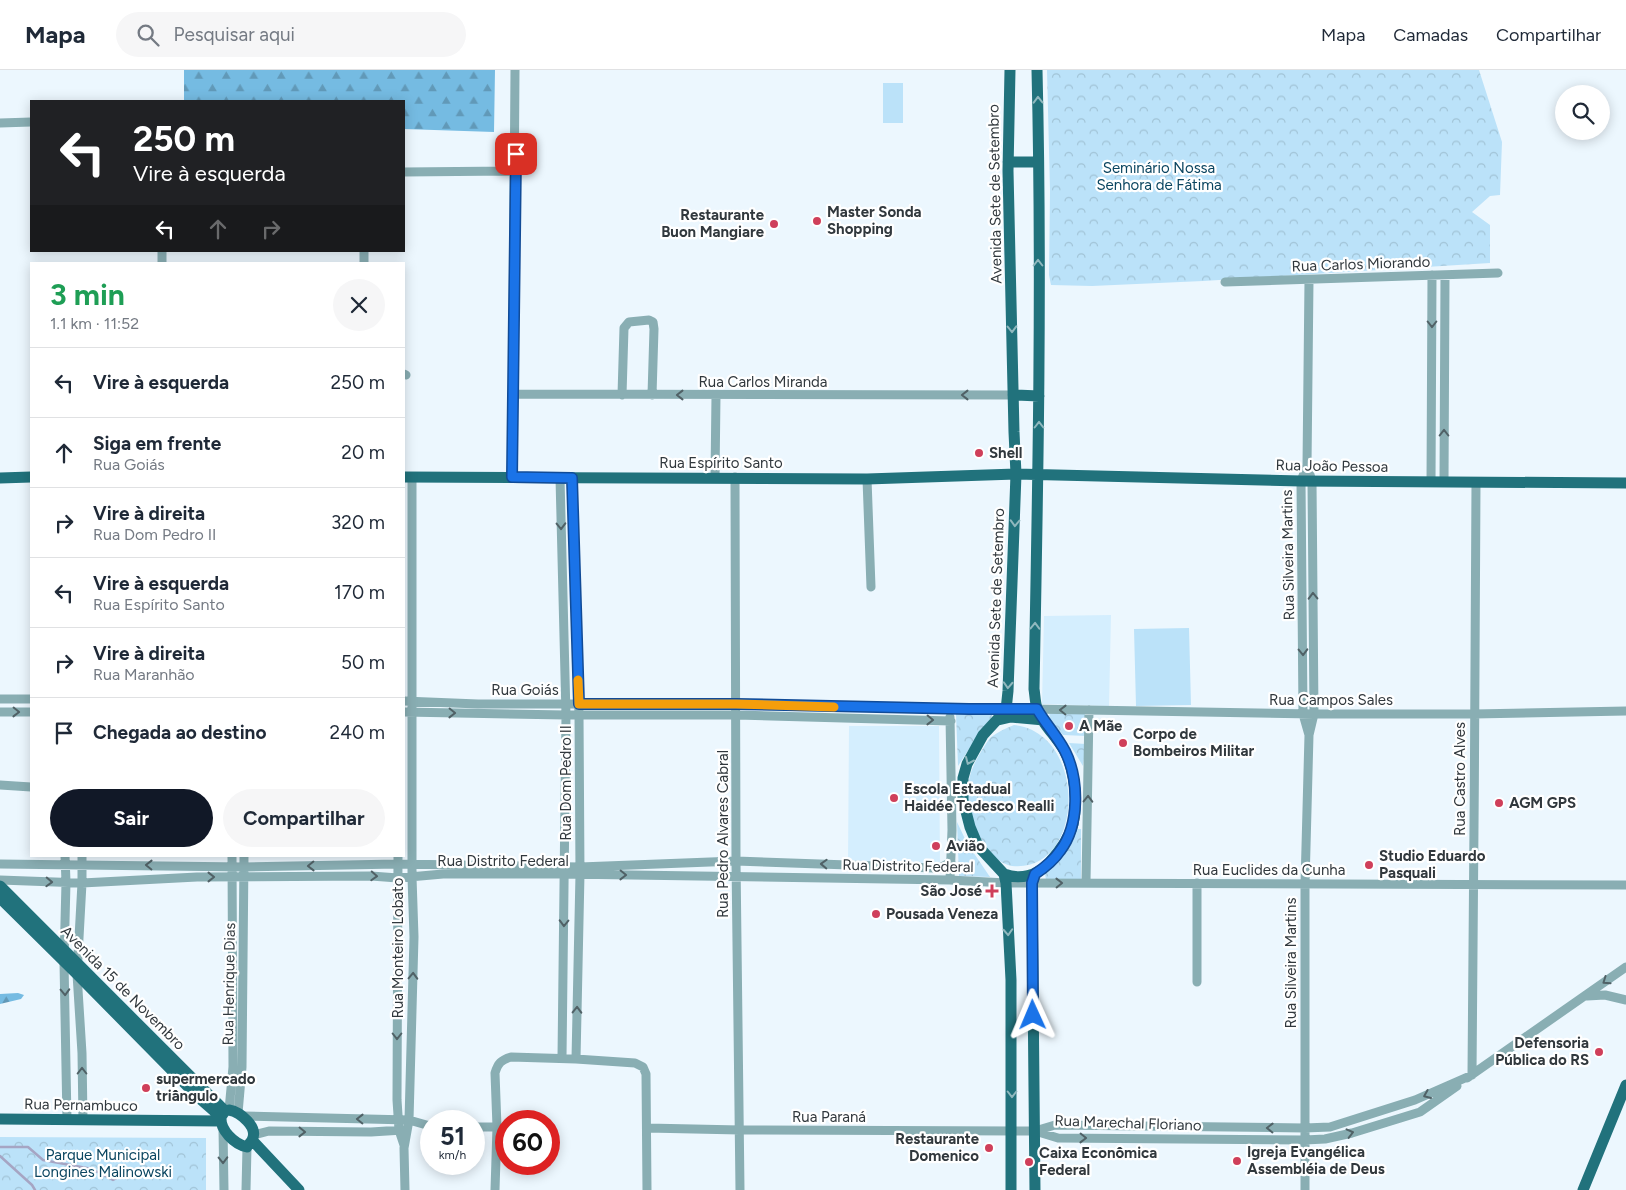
<!DOCTYPE html>
<html lang="pt">
<meta charset="utf-8">
<style>
body{margin:0;font-family:Figtree,sans-serif;background:#f6f6f7;color:#1f2937;height:100vh;display:flex;flex-direction:column;font-size:19px;white-space:nowrap}
*{box-sizing:border-box;margin:0}
p{font-size:16px;color:#747a83}
.icon{flex:none;width:28px;height:28px;fill:none;stroke:currentColor;stroke-width:2;stroke-linecap:round;stroke-linejoin:round}
.map{position:relative;flex:1;overflow:hidden}
.details{position:absolute;left:30px;top:192px;width:375px;height:595px;display:flex;flex-direction:column;background:#fff;border-radius:0px;box-shadow:0 2px 12px #0003}
.details>*{flex:none}
.banner{position:absolute;left:30px;top:30px;width:375px;height:152px;border-radius:0px;box-shadow:0 2px 12px #0003;background:#202124;color:#fff;overflow:hidden}
.fabs{position:absolute;left:1555px;top:15px;display:grid;gap:10px}
.fabs a{display:grid;place-items:center;width:55px;height:55px;border-radius:50%;background:#fff;box-shadow:0 2px 12px #0003;font-size:25px}
.speed{position:absolute;left:420px;top:1040px;display:flex;gap:10px;font-size:25px;font-weight:700;text-align:center}
.speed>*{display:grid;place-content:center;width:65px;height:65px;border-radius:50%;background:#fff;box-shadow:0 2px 12px #0003;line-height:1}
.speed small{font-size:12px;font-weight:400}
.speed .limit{border:8px solid #d22;background:#fff;color:#111}
.pin{position:absolute;display:grid;place-items:center;width:42px;height:42px;color:#fff;margin:-21px;border-radius:10px;box-shadow:0 2px 8px #0006}
.me{position:absolute;width:55px;margin:-28px;rotate:359deg;stroke-linejoin:round;filter:drop-shadow(0 0 4px #0008)}
.turn{display:flex;align-items:center;gap:18px;height:105px;padding:0 20px;font-size:22px}
.turn .icon{width:65px;height:65px;stroke-width:2.5}
.turn b{display:block;font-size:35px;line-height:42px}
.lanes{display:flex;align-items:center;height:48px;padding:0 20px;background:#0003;justify-content:center;gap:25px;direction:ltr}
.lanes .off{opacity:.35}
.round{display:grid;place-items:center;flex:none;width:52px;height:52px;border-radius:26px;background:#f6f6f7}
.headline{display:flex;align-items:center;justify-content:space-between;height:85px;padding:0 20px}
h1{font-size:30px;font-weight:700;line-height:38px;color:#1e9e55}
.button{display:flex;gap:10px;margin-top:auto;padding:10px 20px}
.button a{flex:1;height:58px;border-radius:30px;background:#111827;color:#fff;font-size:20px;font-weight:700;line-height:58px;text-align:center}
.button a+a{background:#f6f6f7;color:#1f2937}
ul{padding:0;list-style:none}
li{display:flex;align-items:center;gap:15px;height:70px;padding:0 20px;border-top:1px solid #e0e1e3}
li div{flex:1}
li b{display:block;font-size:19px}
li em{font-style:normal}
header{display:flex;align-items:center;gap:30px;box-sizing:border-box;height:70px;padding:0 25px;background:#fff;border-bottom:1px solid #e0e1e3}
header strong{font-size:24px}
nav{display:flex;gap:28px;margin-inline-start:auto;font-size:18px}
.search{width:350px;height:45px;background:#f6f6f7;display:flex;align-items:center;gap:12px;box-sizing:border-box;padding:0 18px;border-radius:28px;color:#747a83;font-size:19px}
.map>svg:first-child{display:block}
.built{fill:#d4eefe}
.forest{fill:url(#forest-firs)}
.park{fill:url(#park-crowns)}
.pitch{fill:#bbe2f9}
.lines{fill:none;stroke-linecap:round;stroke-linejoin:round}
.stream{stroke:#a6a5c3;stroke-width:2.5}
.minor{stroke:#89aeb3;stroke-width:9}
.major{stroke:#21727c;stroke-width:11}
.oneway{stroke:#90b8be}
.oneway2{stroke:#506166}
.route-casing{stroke:#114b97;stroke-width:12}
.route{stroke:#1a73e8;stroke-width:9}
.slow{stroke:#f59e0b;stroke-width:9}
.poi-dot{fill:#cf3f5a;stroke:#fff;stroke-width:2}
.labels{text-anchor:middle;stroke-width:4.5;stroke-linejoin:round;paint-order:stroke}
.park-label{font-size:15px;fill:#0a4560;stroke:#fff}
.street-label{font-size:15px;fill:#31383d;stroke:#fff}
.poi-label{font-size:15px;font-weight:bold;fill:#31383d;stroke:#fff;text-anchor:start}
</style>
<header>
<strong>Mapa</strong>
<div class="search"><svg class="icon" aria-label="search" viewBox="0 0 24 24"><circle cx="10" cy="10" r="6"/><path d="M15 15l6 6"/></svg>Pesquisar aqui</div>
<nav><a>Mapa</a><a>Camadas</a><a>Compartilhar</a></nav>
</header>
<div class="map">
<svg width="1626" height="1120" viewBox="0 0 1626 1120">
<defs>
<pattern id="forest-firs" width="22" height="20" patternUnits="userSpaceOnUse" patternTransform="scale(1.25)"><rect width="22" height="20" fill="#75bbe2"/><path d="M5 1l3.5 6h-7zM16 11l3.5 6h-7z" fill="#6199b8"/></pattern>
<pattern id="park-crowns" width="20" height="18" patternUnits="userSpaceOnUse" patternTransform="scale(1.25)"><rect width="20" height="18" fill="#bbe2f9"/><path d="M2 6a3 3 0 1 1 6 0M12 15a3 3 0 1 1 6 0" fill="none" stroke="#a1c3d6"/></pattern>
</defs>
<rect width="100%" height="100%" fill="#ecf7fe"/>
<!-- built -->
<path class="built" d="M1111,545L1109,636L1042,634L1044,546Z
M849,656H939L940,797L848,793Z"/>
<!-- forest -->
<path class="forest" d="M184,0H495L494,62L404,59V31H184Z
M18,923L24,925L21,929L0,934V924Z"/>
<!-- park -->
<path class="park" d="M1047,0H1479L1502,72L1500,125L1490,126L1472,142L1490,155V193L1203,211L1092,216L1051,215L1049,205L1050,121Z
M1049,642L1085,644L1086,666L1063,665L1050,650Z
M956,644L992,645L991,652L982,659L958,696Z
M1014,655C1089,663 1085,804 1012,796C1000,794 985,781 981,770C977,761 971,751 970,741C965,716 969,701 982,680C985,676 987,671 991,667C998,662 1006,658 1014,655Z
M1069,673L1086,674L1083,696Z
M957,752L967,773L990,807L959,806Z
M1075,759H1081V810H1046L1045,804Z
M0,1067L206,1068V1120H0Z"/>
<!-- pitch -->
<path class="pitch" d="M883,13H903V53H883Z
M1189,558L1191,635L1136,636L1134,559Z"/>
<g class="lines">
<!-- stream -->
<path class="stream" d="M0,1077H28L43,1090L92,1099L113,1110L135,1099
M0,1086L32,1115L35,1120"/>
<!-- minor -->
<path class="minor" d="M0,53L31,52
M404,102L516,101
M162,194V181
M364,194V181
M1225,212L1498,203
M404,304L406,305
M512,324L1013,325
M622,325L624,258L629,252L649,250L653,252L654,259L652,325
M1307,395L1301,411L1303,644L1309,665
M512,407L515,0
M572,407L579,644L580,804L576,989
M715,407L716,325
M735,407L736,791L740,1120
M560,408L566,645L562,988
M867,409L871,517
M1431,412L1432,205
M1444,412L1445,205
M0,629H31
M404,631L478,634H736L1314,644H1474L1626,641
M0,642H31
M404,642L566,645H737L951,651
M0,715L31,717
M65,786L66,812L64,892L67,1050
M82,786V813L77,904L82,983L83,1050
M398,786L397,1030L399,1060L404,1075
M0,794L244,797L397,794L580,797L736,791L935,798H940L951,792
M0,810L82,813L197,807L371,806L398,808L443,804H565L950,810L1006,813L1626,815
M950,810L952,760L950,647
M1086,812L1089,640
M1197,813V912
M1587,926L1605,925L1626,930
M1472,1005C1475,808 1474,610 1476,413
M1467,1008L1626,897
M229,1040L233,997L232,786
M238,1043L242,997L244,786
M243,1046L409,1050L430,1056
M474,1057H497
M647,1058L740,1060L1035,1061L1055,1055L1305,1058L1330,1057L1415,1030L1472,1005
M223,1059L224,1120
M1035,1061L1058,1068L1305,1070L1325,1069L1352,1063L1420,1042L1457,1016
M254,1065L269,1061L371,1062L403,1060
M246,1120L247,1077
M405,1120L404,1078L409,1050L414,867L412,807V407
M495,1120L497,1057L495,1003C498,993 501,990 511,987L576,989L635,993L643,997L646,1004L647,1120
M1305,1120V814L1309,665L1314,644L1312,411L1307,395L1309,210"/>
<!-- major -->
<path class="major" d="M1010,0L1008,101L1014,362L1016,404L1008,621L1006,640L983,665L967,694L963,708V730L970,757L978,776L1004,804L1006,813L1011,910V1120
M1008,92H1038
M1013,325L1039,326
M404,407L867,409L1016,404L1301,411L1626,413
M0,408L31,407
M998,650L1011,647L1044,650
M1004,804C1020,810 1037,806 1049,793C1059,782 1069,769 1073,754C1078,733 1075,699 1064,680C1056,666 1041,653 1037,638C1035,632 1035,625 1034,619C1038,413 1042,206 1037,0
M1035,804L1032,813L1035,1120
M0,816L225,1041
M0,828L77,904L197,1026L221,1047
M229,1040C240,1042 259,1057 252,1070C252,1071 247,1076 247,1077C234,1074 220,1060 221,1047L225,1041Z
M0,1049L221,1051
M252,1070L299,1120
M1583,1120L1626,1015"/>
</g>
<!-- one-way arrows -->
<defs><path id="oneway-chevron" d="M-2-3.5L2.5 0L-2 3.5" fill="none" stroke-width="1.6" stroke-linecap="round" stroke-linejoin="round" transform="scale(1.25)"/></defs>
<g class="oneway">
<use href="#oneway-chevron" transform="translate(1038 30) rotate(-91)"/>
<use href="#oneway-chevron" transform="translate(1038 193) rotate(-90)"/>
<use href="#oneway-chevron" transform="translate(1012 259) rotate(89)"/>
<use href="#oneway-chevron" transform="translate(1039 355) rotate(-90)"/>
<use href="#oneway-chevron" transform="translate(1015 453) rotate(92)"/>
<use href="#oneway-chevron" transform="translate(1035 556) rotate(-89)"/>
<use href="#oneway-chevron" transform="translate(1008 615) rotate(93)"/>
<use href="#oneway-chevron" transform="translate(969 691) rotate(114)"/>
<use href="#oneway-chevron" transform="translate(1008 862) rotate(87)"/>
<use href="#oneway-chevron" transform="translate(1012 1024) rotate(90)"/>
</g>
<g class="oneway2">
<use href="#oneway-chevron" transform="translate(1432 254) rotate(90)"/>
<use href="#oneway-chevron" transform="translate(680 325) rotate(-180)"/>
<use href="#oneway-chevron" transform="translate(965 325) rotate(-180)"/>
<use href="#oneway-chevron" transform="translate(1444 363) rotate(-90)"/>
<use href="#oneway-chevron" transform="translate(561 456) rotate(89)"/>
<use href="#oneway-chevron" transform="translate(1313 526) rotate(-91)"/>
<use href="#oneway-chevron" transform="translate(1303 582) rotate(89)"/>
<use href="#oneway-chevron" transform="translate(1063 640) rotate(-179)"/>
<use href="#oneway-chevron" transform="translate(16 642) rotate(1)"/>
<use href="#oneway-chevron" transform="translate(452 643) rotate(1)"/>
<use href="#oneway-chevron" transform="translate(930 650) rotate(1)"/>
<use href="#oneway-chevron" transform="translate(1088 729) rotate(-89)"/>
<use href="#oneway-chevron" transform="translate(824 794) rotate(-178)"/>
<use href="#oneway-chevron" transform="translate(149 795) rotate(-179)"/>
<use href="#oneway-chevron" transform="translate(311 796) rotate(179)"/>
<use href="#oneway-chevron" transform="translate(623 805) rotate(1)"/>
<use href="#oneway-chevron" transform="translate(374 806) rotate(3)"/>
<use href="#oneway-chevron" transform="translate(211 807)"/>
<use href="#oneway-chevron" transform="translate(49 812) rotate(2)"/>
<use href="#oneway-chevron" transform="translate(1059 813) rotate(-1)"/>
<use href="#oneway-chevron" transform="translate(564 853) rotate(91)"/>
<use href="#oneway-chevron" transform="translate(413 906) rotate(-88)"/>
<use href="#oneway-chevron" transform="translate(1606 911) rotate(145)"/>
<use href="#oneway-chevron" transform="translate(65 922) rotate(88)"/>
<use href="#oneway-chevron" transform="translate(577 940) rotate(-89)"/>
<use href="#oneway-chevron" transform="translate(397 966) rotate(90)"/>
<use href="#oneway-chevron" transform="translate(82 1001) rotate(-90)"/>
<use href="#oneway-chevron" transform="translate(1427 1025) rotate(157)"/>
<use href="#oneway-chevron" transform="translate(360 1049) rotate(-179)"/>
<use href="#oneway-chevron" transform="translate(1270 1058) rotate(-179)"/>
<use href="#oneway-chevron" transform="translate(302 1062) rotate(1)"/>
<use href="#oneway-chevron" transform="translate(1350 1063) rotate(-14)"/>
<use href="#oneway-chevron" transform="translate(1083 1068) rotate(1)"/>
<use href="#oneway-chevron" transform="translate(223 1090) rotate(89)"/>
</g>
<g class="lines">
<defs>
<path id="route" d="M516,84L512,407L572,408L579,634H736L969,639H1037C1045,653 1057,666 1065,681C1079,709 1080,755 1060,781C1054,790 1044,798 1035,804L1032,813L1033,945"/>
</defs>
<!-- route casing -->
<use href="#route" class="route-casing"/>
<!-- route -->
<use href="#route" class="route"/>
<!-- slow -->
<path class="slow" d="M578,610L579,634H736L834,637"/>
</g>
<!-- markers -->
<g class="poi-dot">
<circle cx="817" cy="151" r="5"/>
<circle cx="774" cy="154" r="5"/>
<circle cx="979" cy="383" r="5"/>
<circle cx="1069" cy="656" r="5"/>
<circle cx="1123" cy="673" r="5"/>
<circle cx="894" cy="728" r="5"/>
<circle cx="1499" cy="733" r="5"/>
<circle cx="936" cy="776" r="5"/>
<circle cx="1369" cy="795" r="5"/>
<path d="M989.5 813.5h5v5h5v5h-5v5h-5v-5h-5v-5h5z"/>
<circle cx="876" cy="844" r="5"/>
<circle cx="1599" cy="982" r="5"/>
<circle cx="146" cy="1018" r="5"/>
<circle cx="989" cy="1078" r="5"/>
<circle cx="1237" cy="1091" r="5"/>
<circle cx="1029" cy="1092" r="5"/>
</g>
<g class="labels">
<!-- park labels -->
<g class="park-label">
<text x="1159" y="103">Seminário Nossa<tspan x="1159" dy="17">Senhora de Fátima</tspan></text>
<text x="103" y="1090">Parque Municipal<tspan x="103" dy="17">Longines Malinowski</tspan></text>
</g>
<!-- street labels -->
<g class="street-label">
<text transform="translate(995 124) rotate(-91)" y="5">Avenida Sete de Setembro</text>
<text transform="translate(1361 194) rotate(-2)" y="5">Rua Carlos Miorando</text>
<text x="763" y="317">Rua Carlos Miranda</text>
<text x="721" y="398">Rua Espírito Santo</text>
<text transform="translate(1332 396) rotate(1)" y="5">Rua João Pessoa</text>
<text transform="translate(1288 485) rotate(-91)" y="5">Rua Silveira Martins</text>
<text transform="translate(996 528) rotate(-88)" y="5">Avenida Sete de Setembro</text>
<text x="525" y="625">Rua Goiás</text>
<text x="1331" y="635">Rua Campos Sales</text>
<text transform="translate(1460 709) rotate(-90)" y="5">Rua Castro Alves</text>
<text transform="translate(566 713) rotate(-90)" y="5">Rua Dom Pedro II</text>
<text transform="translate(723 764) rotate(-90)" y="5">Rua Pedro Alvares Cabral</text>
<text x="503" y="796">Rua Distrito Federal</text>
<text transform="translate(908 796) rotate(1)" y="5">Rua Distrito Federal</text>
<text x="1269" y="805">Rua Euclides da Cunha</text>
<text transform="translate(398 878) rotate(-90)" y="5">Rua Monteiro Lobato</text>
<text transform="translate(1291 893) rotate(-90)" y="5">Rua Silveira Martins</text>
<text transform="translate(229 914) rotate(-89)" y="5">Rua Henrique Dias</text>
<text transform="translate(123 918) rotate(45)" y="5">Avenida 15 de Novembro</text>
<text transform="translate(81 1035) rotate(1)" y="5">Rua Pernambuco</text>
<text x="829" y="1052">Rua Paraná</text>
<text transform="translate(1128 1053) rotate(2)" y="5">Rua Marechal Floriano</text>
</g>
<!-- poi labels -->
<g class="poi-label">
<text x="827" y="147">Master Sonda<tspan x="827" dy="17">Shopping</tspan></text>
<text x="764" y="150" text-anchor="end">Restaurante<tspan x="764" dy="17">Buon Mangiare</tspan></text>
<text x="989" y="388">Shell</text>
<text x="1079" y="661">A Mãe</text>
<text x="1133" y="669">Corpo de<tspan x="1133" dy="17">Bombeiros Militar</tspan></text>
<text x="904" y="724">Escola Estadual<tspan x="904" dy="17">Haidée Tedesco Realli</tspan></text>
<text x="1509" y="738">AGM GPS</text>
<text x="946" y="781">Avião</text>
<text x="1379" y="791">Studio Eduardo<tspan x="1379" dy="17">Pasquali</tspan></text>
<text x="982" y="826" text-anchor="end">São José</text>
<text x="886" y="849">Pousada Veneza</text>
<text x="1589" y="978" text-anchor="end">Defensoria<tspan x="1589" dy="17">Pública do RS</tspan></text>
<text x="156" y="1014">supermercado<tspan x="156" dy="17">triângulo</tspan></text>
<text x="979" y="1074" text-anchor="end">Restaurante<tspan x="979" dy="17">Domenico</tspan></text>
<text x="1247" y="1087">Igreja Evangélica<tspan x="1247" dy="17">Assembléia de Deus</tspan></text>
<text x="1039" y="1088">Caixa Econômica<tspan x="1039" dy="17">Federal</tspan></text>
</g>
</g>
</svg>
<div class="fabs">
<a><svg class="icon" aria-label="search" viewBox="0 0 24 24"><circle cx="10" cy="10" r="6"/><path d="M15 15l6 6"/></svg></a>
</div>
<div class="speed"><div>51<small>km/h</small></div><div class="limit">60</div></div>
<div class="pin" style="left:516px;top:84px;background:#d93025"><svg class="icon" aria-label="arrive" viewBox="0 0 24 24"><path d="M6 21V4h12l-3 4 3 4H6"/></svg></div>
<svg class="me" style="left:1033px;top:945px" viewBox="-20 -20 40 40"><path d="M0-17L14 15 0 8-14 15z" fill="#1a73e8" stroke="#fff" stroke-width="4"/></svg>
<div class="banner">
<div class="turn"><svg class="icon" aria-label="left" viewBox="0 0 24 24"><path d="M17 20v-9H6M10 6l-5 5 5 5"/></svg><div><b>250 m</b>Vire à esquerda</div></div>
<div class="lanes"><svg class="icon" aria-label="left" viewBox="0 0 24 24"><path d="M17 20v-9H6M10 6l-5 5 5 5"/></svg><svg class="icon off" aria-label="ahead" viewBox="0 0 24 24"><path d="M12 20V5M6 11l6-6 6 6"/></svg><svg class="icon off" aria-label="right" viewBox="0 0 24 24"><path d="M7 20v-9h11M14 6l5 5-5 5"/></svg></div>
</div>
<section class="details">
<div class="headline"><div><h1>3 min</h1><p>1.1 km · 11:52</p></div><a class="round"><svg class="icon" aria-label="close" viewBox="0 0 24 24"><path d="M6 6l12 12M18 6L6 18"/></svg></a></div>
<ul>
<li><svg class="icon" aria-label="left" viewBox="0 0 24 24"><path d="M17 20v-9H6M10 6l-5 5 5 5"/></svg><div><b>Vire à esquerda</b></div><em>250 m</em></li>
<li><svg class="icon" aria-label="ahead" viewBox="0 0 24 24"><path d="M12 20V5M6 11l6-6 6 6"/></svg><div><b>Siga em frente</b><p>Rua Goiás</p></div><em>20 m</em></li>
<li><svg class="icon" aria-label="right" viewBox="0 0 24 24"><path d="M7 20v-9h11M14 6l5 5-5 5"/></svg><div><b>Vire à direita</b><p>Rua Dom Pedro II</p></div><em>320 m</em></li>
<li><svg class="icon" aria-label="left" viewBox="0 0 24 24"><path d="M17 20v-9H6M10 6l-5 5 5 5"/></svg><div><b>Vire à esquerda</b><p>Rua Espírito Santo</p></div><em>170 m</em></li>
<li><svg class="icon" aria-label="right" viewBox="0 0 24 24"><path d="M7 20v-9h11M14 6l5 5-5 5"/></svg><div><b>Vire à direita</b><p>Rua Maranhão</p></div><em>50 m</em></li>
<li><svg class="icon" aria-label="arrive" viewBox="0 0 24 24"><path d="M6 21V4h12l-3 4 3 4H6"/></svg><div><b>Chegada ao destino</b></div><em>240 m</em></li>
</ul>
<div class="button"><a>Sair</a><a>Compartilhar</a></div>
</section>
</div>
